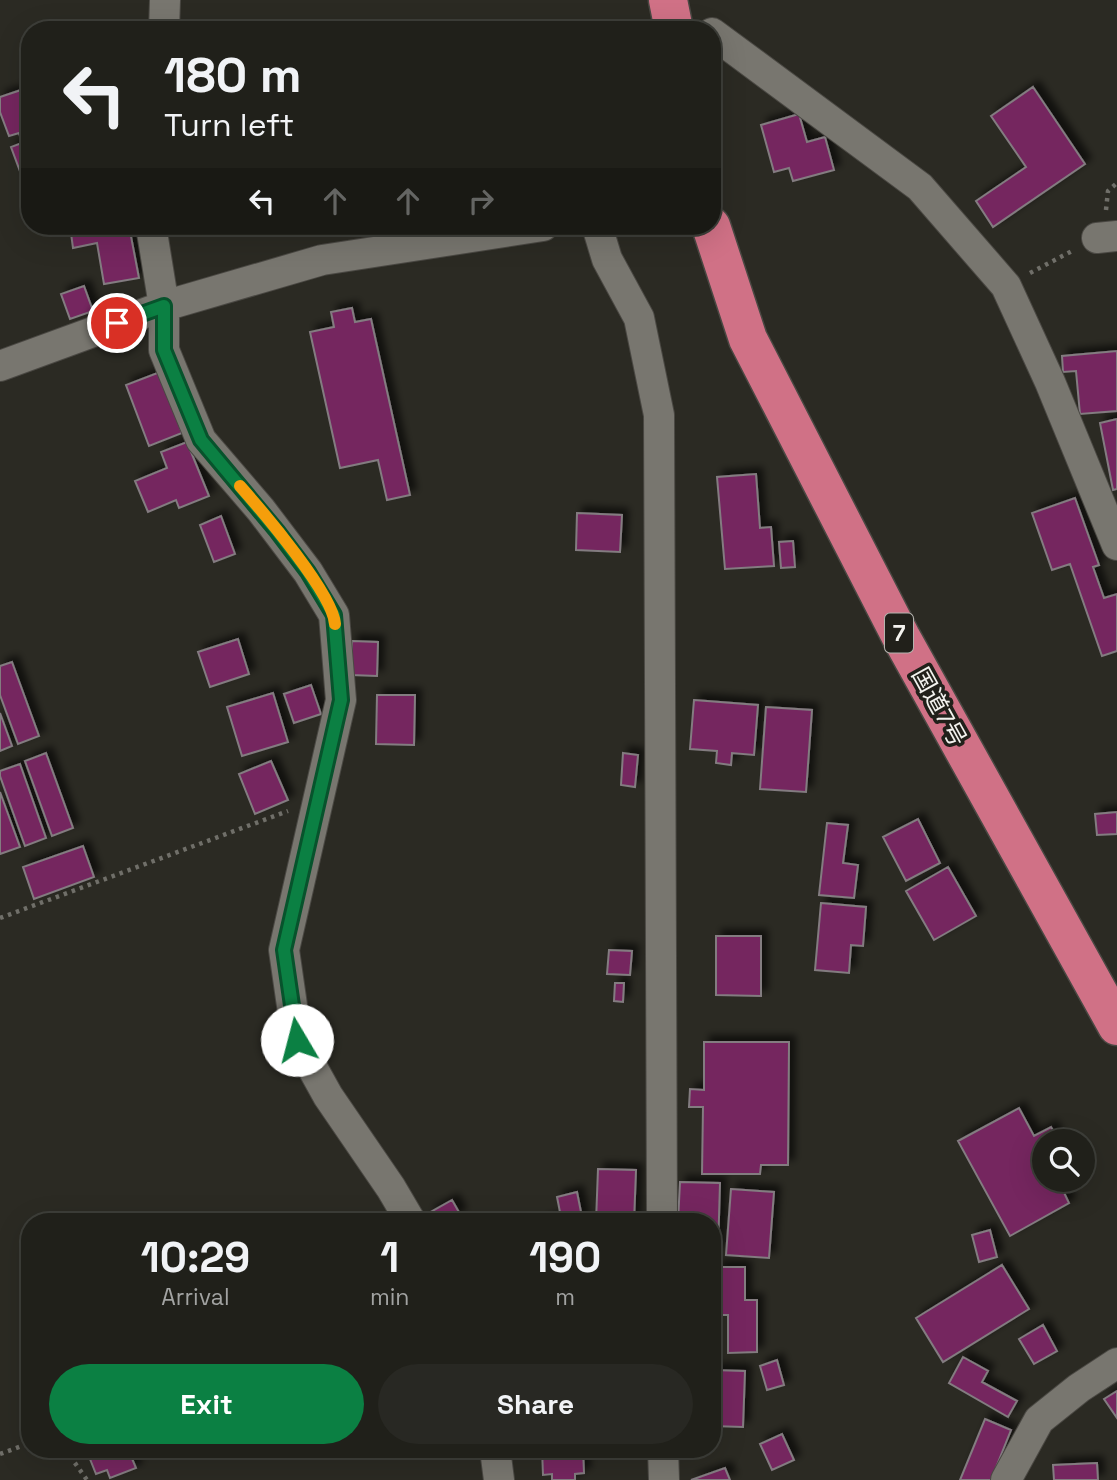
<!DOCTYPE html>
<meta charset="utf-8">
<style>
body{margin:0;font-family:"Space Grotesk","Noto Sans JP",sans-serif;background:#282823;color:#f1f3f6;height:100vh;display:flex;flex-direction:column;font-size:26px;white-space:nowrap}
*{box-sizing:border-box;margin:0}
p{font-size:23px;color:#a2a3a2}
.icon{flex:none;width:38px;height:38px;fill:none;stroke:currentColor;stroke-width:2;stroke-linecap:round;stroke-linejoin:round}
.map{position:relative;flex:1;overflow:hidden}
.sheet{position:absolute;left:21px;top:1213px;width:700px;height:245px;display:flex;flex-direction:column;background:#20201a;border-radius:28px;box-shadow:0 7px 28px #0002,0 0 0 2px #3d3e39}
.sheet>*{flex:none}
.hud{position:absolute;left:21px;top:21px;width:700px;height:214px;border-radius:28px;box-shadow:0 7px 28px #0002,0 0 0 2px #3d3e39;background:#20201a;color:#f1f3f6;overflow:hidden}
.controls{position:absolute;left:1032px;top:1129px;display:grid;gap:14px}
.controls a{display:grid;place-items:center;width:63px;height:63px;border-radius:50%;background:#20201a;box-shadow:0 7px 28px #0002,0 0 0 2px #3d3e39;font-size:35px}
.pin{position:absolute;display:grid;place-items:center;width:60px;height:60px;color:#fff;margin:-30px;border:4px solid #fff;border-radius:50%;box-shadow:0 2px 7px #0007}
.me{position:absolute;width:77px;margin:-38px;rotate:352deg;stroke-linejoin:round;filter:drop-shadow(0 0 5px #0008)}
.turn{display:flex;align-items:center;gap:24px;height:147px;padding:0 28px;font-size:32px}
.turn .icon{width:91px;height:91px;stroke-width:2.5}
.turn b{display:block;font-size:49px;line-height:60px}
.lanes{display:flex;align-items:center;height:66px;padding:0 28px;background:#0003;justify-content:center;gap:35px;direction:ltr}
.lanes .off{opacity:.35}
.eta{display:flex;justify-content:space-evenly;align-items:center;height:119px;text-align:center}
.eta b{font-size:42px;font-weight:800;line-height:49px}
.cta{display:flex;gap:14px;margin-top:auto;padding:14px 28px}
.cta a{flex:1;height:80px;border-radius:42px;background:#0b8043;color:#fff;font-size:28px;font-weight:800;line-height:80px;text-align:center}
.cta a+a{background:#282823;color:#f1f3f6}
.map>svg:first-child{display:block}
.building{fill:#74265f;stroke:#837b80;stroke-width:2;filter:url(#shadow)}
.lines{fill:none;stroke-linecap:round;stroke-linejoin:round}
.minor-casing{stroke:#4a4843;stroke-width:32}
.trunk-casing{stroke:#4a4843;stroke-width:41}
.path{stroke:#706f69;stroke-width:4.5;stroke-dasharray:3.5 5;stroke-linecap:butt}
.minor{stroke:#78766f;stroke-width:30}
.trunk{stroke:#d07186;stroke-width:38}
.route-casing{stroke:#07532c;stroke-width:18}
.route{stroke:#0b8043;stroke-width:12}
.slow{stroke:#f59e0b;stroke-width:12}
.labels{text-anchor:middle;stroke-width:7;stroke-linejoin:round;paint-order:stroke}
.shield{fill:#21201a;stroke:#b4b3ae;stroke-width:2}
.shield-label{font-size:23px;font-weight:bold;fill:#f3f2ee}
.street-label{font-size:24px;fill:#f3f2ee;stroke:#21201a}
</style>
<div class="map">
<svg width="1117" height="1480" viewBox="0 0 1117 1480">
<defs>
<filter id="shadow"><feDropShadow dx="6" dy="-6" stdDeviation="3.5" flood-color="#0009"/></filter>
</defs>
<rect width="100%" height="100%" fill="#2b2a23"/>
<!-- building -->
<path class="building" d="M30,87V171L21,174L11,147L22,143L19,133L9,136L0,112V97Z
M1033,87L1085,164L993,227L976,201L1026,167L991,116Z
M799,114L807,142L825,137L834,170L793,181L789,168L774,172L761,125Z
M70,226H129L139,278L104,284L97,243L73,248Z
M249,226H286V233H249Z
M84,286L93,311L70,319L61,294Z
M352,308L355,322L371,319L410,495L387,500L378,460L340,468L310,332L334,327L331,312Z
M1117,351V411L1080,414L1076,371L1063,372L1062,356Z
M160,372L182,433L149,446L126,385Z
M1117,419V489L1113,490L1100,423Z
M187,442L209,496L179,508L176,500L148,512L135,481L167,468L161,452Z
M756,474L760,528L771,527L774,566L725,569L717,477Z
M1075,498L1099,565L1093,567L1104,598L1117,594V651L1102,656L1070,564L1052,570L1032,513Z
M577,513L622,515L620,552L576,550Z
M221,516L235,554L214,562L200,525Z
M793,541L795,567L781,568L779,542Z
M238,639L249,674L210,687L198,652Z
M352,641L378,642L377,676L351,675Z
M12,662L39,736L18,744L0,695V666Z
M311,685L321,714L294,723L284,694Z
M273,693L288,742L242,756L227,707Z
M377,695H415L414,745L376,744Z
M694,700L758,705L754,755L732,753L731,765L716,763L717,751L690,749Z
M766,707L812,710L806,792L760,789Z
M0,713L12,746L0,751Z
M46,753L73,828L52,836L25,761Z
M623,753L638,755L635,787L621,785Z
M271,761L288,800L255,814L239,774Z
M20,764L46,838L25,846L0,776V771Z
M0,792L20,847L0,854Z
M1117,812V834L1097,835L1095,814Z
M918,819L940,863L906,881L883,837Z
M827,823L848,825L843,863L858,865L854,898L819,895Z
M83,846L94,877L34,899L23,867Z
M948,867L976,916L934,940L906,891Z
M821,903L866,907L863,946L851,945L849,973L815,970Z
M716,936H761V996L716,995Z
M609,950L632,951L630,975L607,974Z
M615,983H624L623,1002L614,1001Z
M704,1042H789L788,1165H761L760,1174H702L703,1107H689L690,1089L704,1090Z
M1019,1108L1034,1136L1051,1127L1059,1141H1045V1180H1058L1069,1203L1010,1236L958,1141Z
M598,1169L636,1170L634,1222H596Z
M680,1182L720,1183L718,1251H712V1222H678Z
M731,1189L774,1192L769,1258L726,1255Z
M577,1192L583,1222H542L561,1217L557,1197Z
M452,1200L460,1214L448,1222H434L429,1213Z
M990,1230L997,1257L979,1262L972,1235Z
M1002,1265L1029,1309L943,1362L916,1318Z
M717,1267H745V1300H757V1352L728,1353V1315H717Z
M1043,1325L1057,1351L1034,1364L1019,1339Z
M963,1357L988,1371L982,1382L1017,1401L1008,1417L949,1383Z
M777,1360L784,1385L767,1390L760,1366Z
M712,1370L745,1371L743,1427L712,1426Z
M1117,1391V1418L1104,1399Z
M985,1419L1011,1430L991,1480H960Z
M782,1434L794,1460L772,1470L760,1444Z
M86,1449H128L136,1468L110,1478L107,1470L96,1474Z
M542,1449H583L584,1473L575,1474V1480H552V1474L543,1475Z
M1097,1463L1098,1480H1054L1053,1465Z
M725,1468L730,1480H691Z"/>
<g class="lines">
<defs>
<path id="minor" d="M164,30L165,0
M712,33L920,187L1006,286L1050,382L1117,545
M151,226L164,306V350L201,440L261,510L308,572L334,615L341,700L284,950L297,1040L328,1096L391,1188L411,1222
M597,226L607,259L639,318L659,415L662,1222
M1097,238L1117,236
M0,366L164,306L322,260L543,226
M495,1449L499,1480
M663,1449L664,1480
M1006,1480L1039,1420L1079,1388L1117,1363"/>
<path id="trunk" d="M668,0L674,30
M711,226L748,339L901,637L1117,1026"/>
</defs>
<!-- minor casing -->
<use href="#minor" class="minor-casing"/>
<!-- trunk casing -->
<use href="#trunk" class="trunk-casing"/>
<!-- path -->
<path class="path" d="M1106,210L1108,191L1117,183
M1030,273L1072,251
M0,918L288,811
M65,1449L87,1480
M0,1454L30,1443"/>
<!-- minor -->
<use href="#minor" class="minor"/>
<!-- trunk -->
<use href="#trunk" class="trunk"/>
</g>
<g class="lines">
<defs>
<path id="route" d="M117,323L164,306V350L201,440L277,531L308,572L334,615L341,700L284,950L297,1040"/>
</defs>
<!-- route casing -->
<use href="#route" class="route-casing"/>
<!-- route -->
<use href="#route" class="route"/>
<!-- slow -->
<path class="slow" d="M240,486C263,512 333,594 335,624"/>
</g>
<g class="labels">
<!-- shield labels -->
<rect class="shield" x="885" y="613.5" width="28" height="39" rx="5"/>
<g class="shield-label">
<text x="899" y="641">7</text>
</g>
<!-- street labels -->
<g class="street-label">
<text transform="translate(939 707) rotate(61)" y="8">国道7号</text>
</g>
</g>
</svg>
<div class="controls">
<a><svg class="icon" aria-label="search" viewBox="0 0 24 24"><circle cx="10" cy="10" r="6"/><path d="M15 15l6 6"/></svg></a>
</div>
<div class="pin" style="left:117px;top:323px;background:#d93025"><svg class="icon" aria-label="arrive" viewBox="0 0 24 24"><path d="M6 21V4h12l-3 4 3 4H6"/></svg></div>
<svg class="me" style="left:297px;top:1040px" viewBox="-20 -20 40 40"><circle r="19" fill="#fff"/><path d="M0-13L10 11 0 6-10 11z" fill="#0b8043"/></svg>
<div class="hud">
<div class="turn"><svg class="icon" aria-label="left" viewBox="0 0 24 24"><path d="M17 20v-9H6M10 6l-5 5 5 5"/></svg><div><b>180 m</b>Turn left</div></div>
<div class="lanes"><svg class="icon" aria-label="left" viewBox="0 0 24 24"><path d="M17 20v-9H6M10 6l-5 5 5 5"/></svg><svg class="icon off" aria-label="ahead" viewBox="0 0 24 24"><path d="M12 20V5M6 11l6-6 6 6"/></svg><svg class="icon off" aria-label="ahead" viewBox="0 0 24 24"><path d="M12 20V5M6 11l6-6 6 6"/></svg><svg class="icon off" aria-label="right" viewBox="0 0 24 24"><path d="M7 20v-9h11M14 6l5 5-5 5"/></svg></div>
</div>
<section class="sheet">
<div class="eta">
<div><b>10:29</b><p>Arrival</p></div>
<div><b>1</b><p>min</p></div>
<div><b>190</b><p>m</p></div>
</div>
<div class="cta"><a>Exit</a><a>Share</a></div>
</section>
</div>
